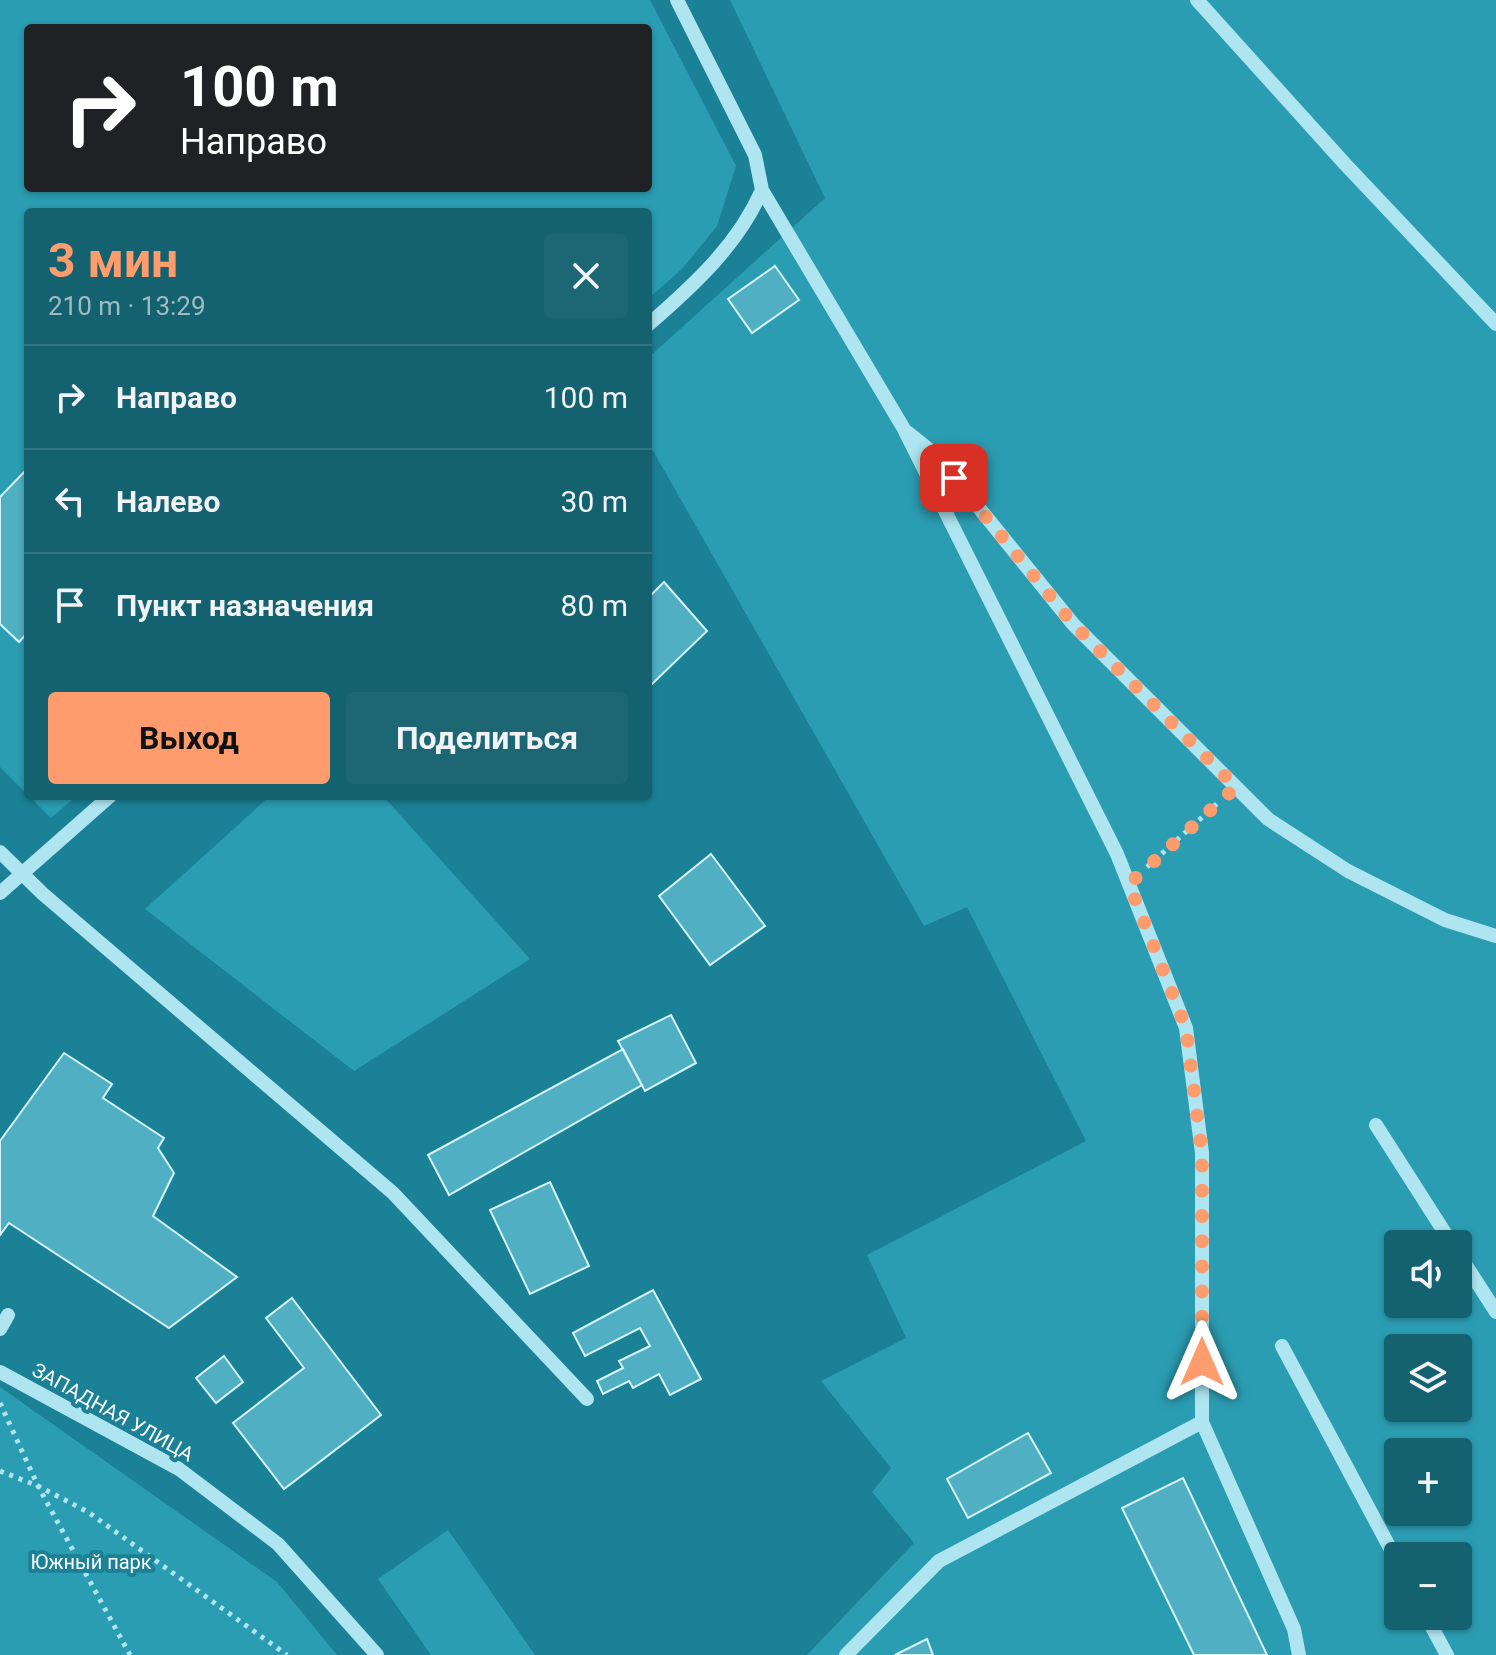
<!DOCTYPE html>
<html lang="ru">
<meta charset="utf-8">
<style>
body{margin:0;font-family:Roboto,sans-serif;background:#1d6775;color:#f1f3f6;height:100vh;display:flex;flex-direction:column;font-size:30px;white-space:nowrap}
*{box-sizing:border-box;margin:0}
p{font-size:26px;color:#9dbcc3}
.icon{flex:none;width:44px;height:44px;fill:none;stroke:currentColor;stroke-width:2;stroke-linecap:round;stroke-linejoin:round}
.map{position:relative;flex:1;overflow:hidden}
.sheet{position:absolute;left:24px;top:208px;width:628px;height:592px;display:flex;flex-direction:column;background:#146170;border-radius:8px;box-shadow:0 2px 6px #0004}
.sheet>*{flex:none}
.guide{position:absolute;left:24px;top:24px;width:628px;height:168px;border-radius:8px;box-shadow:0 2px 6px #0004;background:#202124;color:#fff;overflow:hidden}
.fabs{position:absolute;left:1384px;top:1230px;display:grid;gap:16px}
.fabs a{display:grid;place-items:center;width:88px;height:88px;border-radius:8px;background:#146170;box-shadow:0 2px 6px #0004;font-size:40px}
.pin{position:absolute;display:grid;place-items:center;width:68px;height:68px;color:#fff;margin:-34px;border-radius:16px;box-shadow:0 4px 12px #0006}
.me{position:absolute;width:88px;margin:-44px;rotate:0deg;stroke-linejoin:round;filter:drop-shadow(0 0 6px #0008)}
.turn{display:flex;align-items:center;gap:28px;height:168px;padding:0 24px;font-size:36px}
.turn .icon{width:104px;height:104px;stroke-width:2.5}
.turn b{display:block;font-size:56px;line-height:68px}
.round{display:grid;place-items:center;flex:none;width:84px;height:84px;border-radius:8px;background:#1d6775}
.head{display:flex;align-items:center;justify-content:space-between;height:136px;padding:0 24px}
h1{font-size:48px;font-weight:700;line-height:60px;color:#ff9c6d}
.primary-button{display:flex;gap:16px;margin-top:auto;padding:16px 24px}
.primary-button a{flex:1;height:92px;border-radius:8px;background:#ff9c6d;color:#111;font-size:32px;font-weight:700;line-height:92px;text-align:center}
.primary-button a+a{background:#1d6775;color:#f1f3f6}
ul{padding:0;list-style:none}
li{display:flex;align-items:center;gap:24px;height:104px;padding:0 24px;border-top:2px solid #337583}
li div{flex:1}
li b{display:block;font-size:30px}
li em{font-style:normal}
.map>svg:first-child{display:block}
.green{fill:#2b9db2;fill-rule:evenodd}
.building{fill:#50afc2;stroke:#d5f5fb;stroke-width:2}
.lines{fill:none;stroke-linecap:round;stroke-linejoin:round}
.path{stroke:#aee5f0;stroke-width:5;stroke-dasharray:4 6;stroke-linecap:butt}
.minor{stroke:#aee5f0;stroke-width:14}
.route{stroke:#ff9c6d;stroke-width:14;stroke-dasharray:0 25.2}
.labels{text-anchor:middle;stroke-width:8;stroke-linejoin:round;paint-order:stroke}
.street-label{font-size:20px;fill:#fff;stroke:#1b8196}
.park-label{font-size:20px;fill:#fff;stroke:#1b8196}
</style>
<div class="map">
<svg width="1496" height="1655" viewBox="0 0 1496 1655">
<rect width="100%" height="100%" fill="#1b8196"/>
<!-- green -->
<path class="green" d="M0,0H650L736,166L717,226L683,268L648,299V212H28V795L0,767ZM28,28H648V188H28Z
M730,0H1496V1655H807L914,1543L872,1492L891,1468L821,1381L906,1338L867,1255L1086,1141L967,907L924,926L648,442V358L825,198ZM1398,1244H1458V1304H1398ZM1398,1348H1458V1408H1398ZM1398,1452H1458V1512H1398ZM1398,1556H1458V1616H1398Z
M29,796H77L51,818Z
M270,796H383L530,959L354,1071L145,909Z
M0,1387L277,1582L337,1655H0Z
M448,1530L535,1655H431L378,1579Z"/>
<!-- building -->
<path class="building" d="M775,266L799,300L752,333L728,299Z
M28,468V632L19,642L0,624V497Z
M664,582L707,631L648,688V598Z
M711,854L765,926L710,965L659,896Z
M671,1015L696,1063L645,1091L618,1041Z
M623,1049L642,1085L449,1195L428,1155Z
M64,1053L112,1084L103,1098L164,1138L158,1148L174,1173L153,1216L237,1277L169,1328L9,1223L0,1235V1141Z
M550,1182L589,1266L530,1294L490,1210Z
M653,1290L701,1379L670,1395L659,1374L633,1388L629,1381L603,1394L597,1381L623,1368L619,1361L650,1346L640,1328L585,1356L573,1333Z
M292,1298L381,1415L284,1489L233,1423L304,1368L266,1318Z
M224,1356L243,1382L216,1403L196,1378Z
M1028,1433L1051,1473L968,1518L947,1479Z
M1183,1478L1267,1655H1194L1122,1508Z
M927,1639L933,1655H895Z"/>
<g class="lines">
<!-- path -->
<path class="path" d="M1147,867L1220,801
M0,1403L38,1486L130,1655
M0,1471L38,1486L88,1512L287,1655"/>
<!-- minor -->
<path class="minor" d="M677,0L755,155L762,190L904,429L1117,854L1186,1028L1202,1153V1422L1294,1629L1299,1655
M1197,0L1345,164L1496,324
M648,325C693,286 738,245 762,190
M907,432L937,456L1073,624L1268,819L1348,871L1445,920L1496,936
M0,852L43,894L393,1193L587,1399
M0,893L110,796
M1376,1125L1452,1244
M1458,1253L1496,1312
M0,1329L8,1315
M1282,1346L1398,1563
M0,1372L179,1469L278,1544L377,1655
M1426,1616L1447,1655
M846,1655L939,1561L1202,1422"/>
</g>
<g class="lines">
<!-- route -->
<path class="route" d="M954,478L1073,624L1236,787L1129,884L1186,1028L1202,1153V1362"/>
</g>
<g class="labels">
<!-- street labels -->
<g class="street-label">
<text transform="translate(113 1412) rotate(29)" y="7">ЗАПАДНАЯ УЛИЦА</text>
</g>
<!-- park labels -->
<g class="park-label">
<text x="91" y="1569">Южный парк</text>
</g>
</g>
</svg>
<div class="fabs">
<a><svg class="icon" aria-label="sound" viewBox="0 0 24 24"><path d="M4 9h4l5-4v14l-5-4H4zM17 9q2 3 0 6"/></svg></a>
<a><svg class="icon" aria-label="layers" viewBox="0 0 24 24"><path d="M12 4l9 5-9 5-9-5zM3 14l9 5 9-5"/></svg></a>
<a>+</a>
<a>−</a>
</div>
<div class="pin" style="left:954px;top:478px;background:#d93025"><svg class="icon" aria-label="arrive" viewBox="0 0 24 24"><path d="M6 21V4h12l-3 4 3 4H6"/></svg></div>
<svg class="me" style="left:1202px;top:1362px" viewBox="-20 -20 40 40"><path d="M0-17L14 15 0 8-14 15z" fill="#ff9c6d" stroke="#fff" stroke-width="4"/></svg>
<div class="guide">
<div class="turn"><svg class="icon" aria-label="right" viewBox="0 0 24 24"><path d="M7 20v-9h11M14 6l5 5-5 5"/></svg><div><b>100 m</b>Направо</div></div>
</div>
<section class="sheet">
<div class="head"><div><h1>3 мин</h1><p>210 m · 13:29</p></div><a class="round"><svg class="icon" aria-label="close" viewBox="0 0 24 24"><path d="M6 6l12 12M18 6L6 18"/></svg></a></div>
<ul>
<li><svg class="icon" aria-label="right" viewBox="0 0 24 24"><path d="M7 20v-9h11M14 6l5 5-5 5"/></svg><div><b>Направо</b></div><em>100 m</em></li>
<li><svg class="icon" aria-label="left" viewBox="0 0 24 24"><path d="M17 20v-9H6M10 6l-5 5 5 5"/></svg><div><b>Налево</b></div><em>30 m</em></li>
<li><svg class="icon" aria-label="arrive" viewBox="0 0 24 24"><path d="M6 21V4h12l-3 4 3 4H6"/></svg><div><b>Пункт назначения</b></div><em>80 m</em></li>
</ul>
<div class="primary-button"><a>Выход</a><a>Поделиться</a></div>
</section>
</div>
